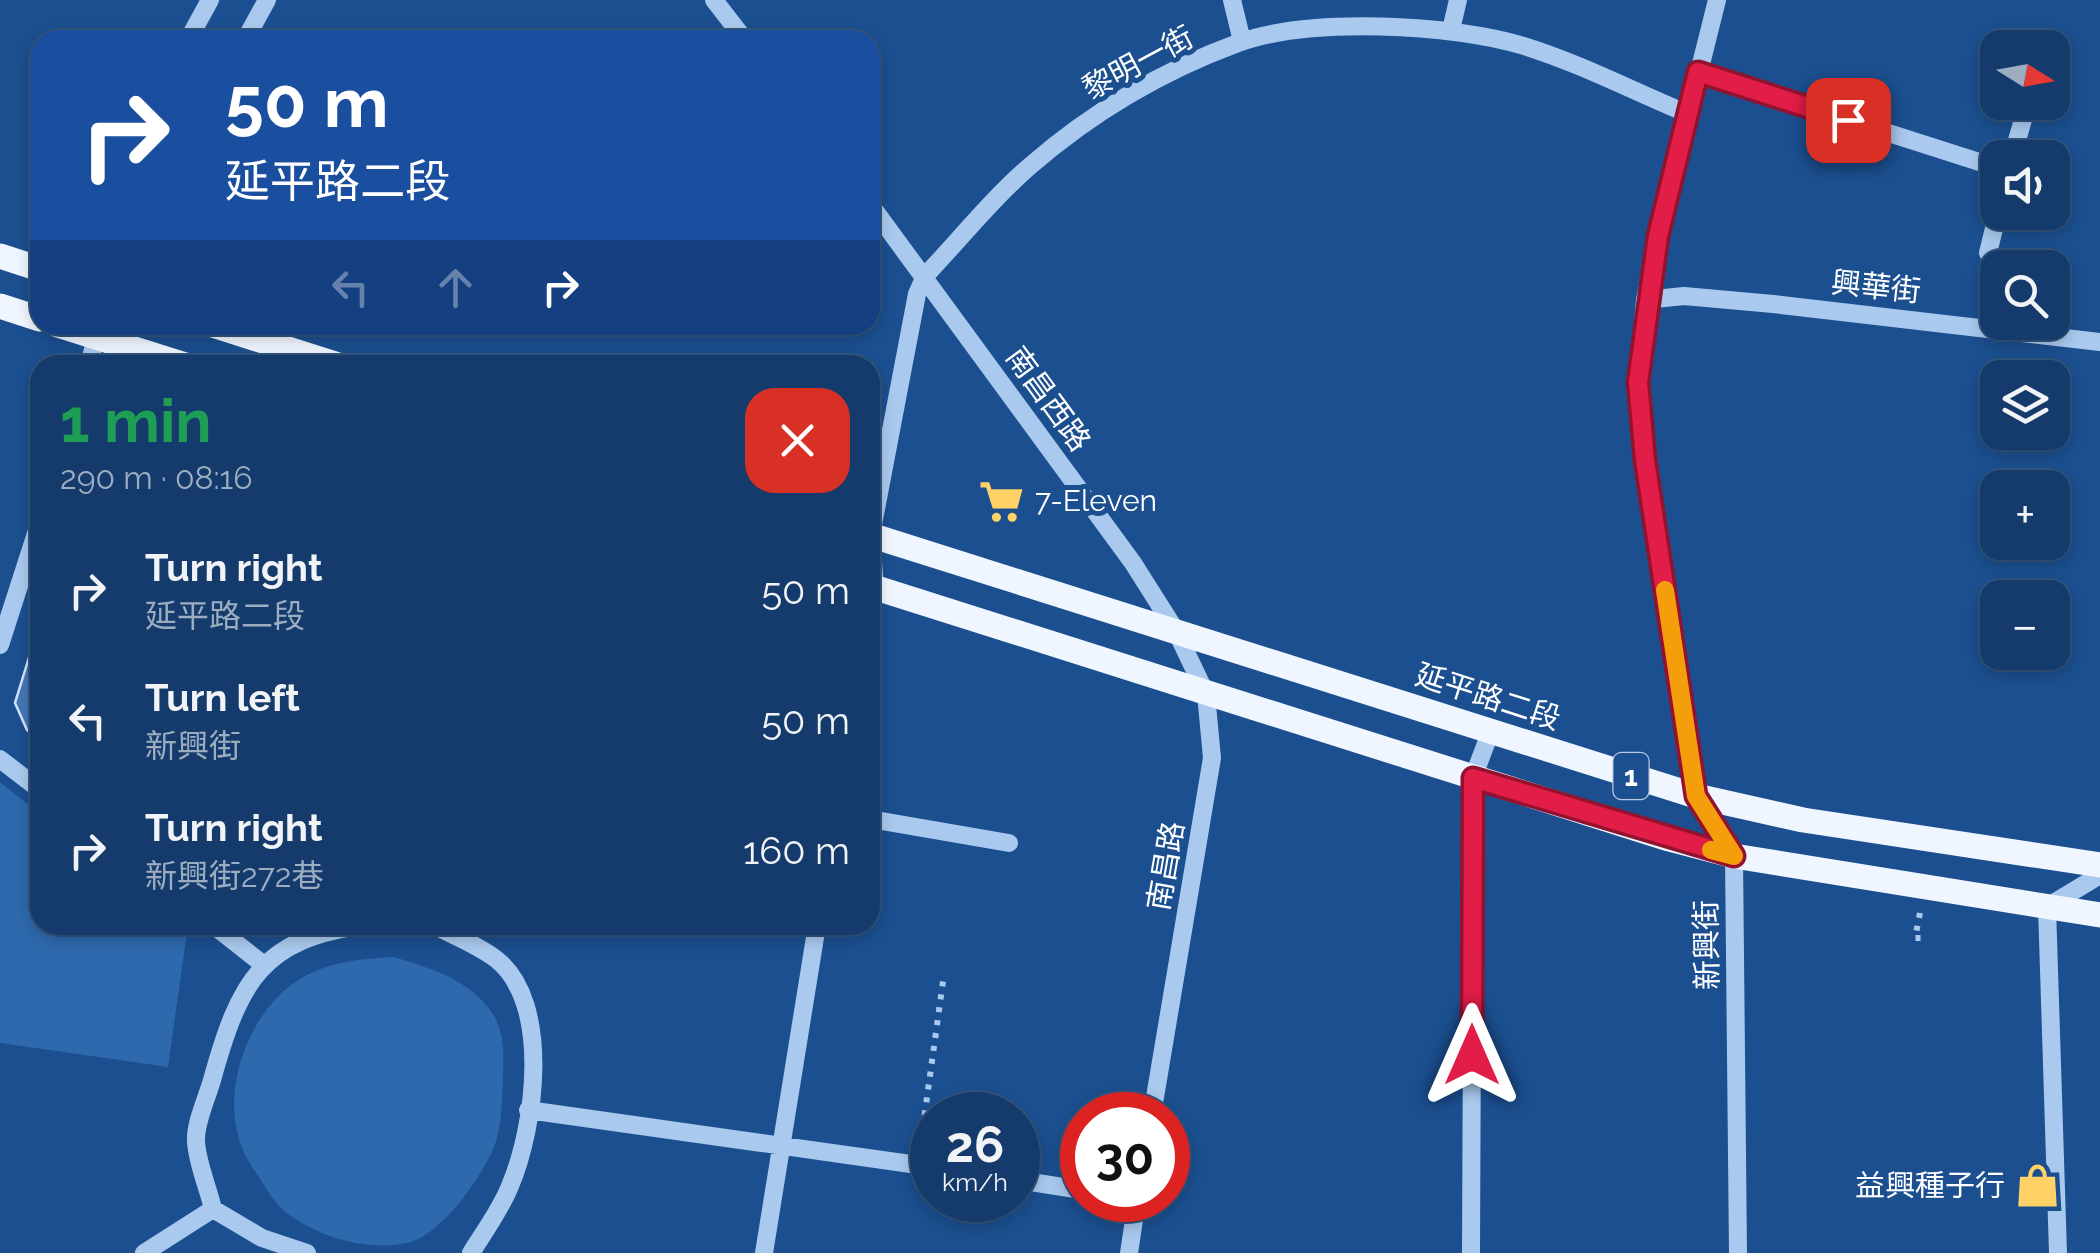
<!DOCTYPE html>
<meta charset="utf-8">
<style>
body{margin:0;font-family:Raleway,"Noto Sans TC",sans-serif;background:#1d4271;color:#f1f3f6;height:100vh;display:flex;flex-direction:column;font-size:38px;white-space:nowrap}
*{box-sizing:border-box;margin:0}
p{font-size:32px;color:#9dadc1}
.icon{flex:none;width:55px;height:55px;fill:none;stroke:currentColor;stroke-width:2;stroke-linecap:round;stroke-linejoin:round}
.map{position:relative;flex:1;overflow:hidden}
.details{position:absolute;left:30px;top:355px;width:850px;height:580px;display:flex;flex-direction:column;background:#143b6b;border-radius:30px;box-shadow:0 5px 15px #0003,0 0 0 2px #33557e}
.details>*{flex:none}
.hud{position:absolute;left:30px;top:30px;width:850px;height:305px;border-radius:30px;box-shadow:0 5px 15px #0003,0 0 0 2px #33557e;background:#1a4fa0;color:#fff;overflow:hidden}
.needle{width:65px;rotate:101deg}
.fabs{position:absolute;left:1980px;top:30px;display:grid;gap:20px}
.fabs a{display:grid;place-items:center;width:90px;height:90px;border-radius:20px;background:#143b6b;box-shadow:0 5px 15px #0003,0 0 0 2px #33557e;font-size:50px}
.speed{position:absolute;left:910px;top:1092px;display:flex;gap:20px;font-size:50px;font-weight:700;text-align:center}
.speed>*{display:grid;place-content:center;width:130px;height:130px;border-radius:50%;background:#143b6b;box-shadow:0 5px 15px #0003,0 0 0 2px #33557e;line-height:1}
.speed small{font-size:25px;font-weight:400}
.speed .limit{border:15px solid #d22;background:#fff;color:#111}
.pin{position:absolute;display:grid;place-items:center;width:85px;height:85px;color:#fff;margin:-42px;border-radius:20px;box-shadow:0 5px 15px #0006}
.me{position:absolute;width:110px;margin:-55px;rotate:0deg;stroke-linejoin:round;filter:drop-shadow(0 0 8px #0008)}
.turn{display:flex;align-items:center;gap:35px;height:210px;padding:0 30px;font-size:45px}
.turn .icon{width:130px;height:130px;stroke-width:2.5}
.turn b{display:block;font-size:70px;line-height:85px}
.lanes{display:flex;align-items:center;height:95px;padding:0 30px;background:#0003;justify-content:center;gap:50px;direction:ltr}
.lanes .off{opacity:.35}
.round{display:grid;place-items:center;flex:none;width:105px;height:105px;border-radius:30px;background:#1d4271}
.summary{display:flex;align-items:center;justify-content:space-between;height:170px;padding:0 30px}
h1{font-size:60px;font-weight:700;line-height:75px;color:#1e9e55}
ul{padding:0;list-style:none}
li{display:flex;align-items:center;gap:30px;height:130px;padding:0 30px}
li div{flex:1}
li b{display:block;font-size:38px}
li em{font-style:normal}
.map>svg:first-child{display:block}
.green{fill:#2e69ad}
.building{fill:#4478b7;stroke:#cfe3fa;stroke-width:2.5}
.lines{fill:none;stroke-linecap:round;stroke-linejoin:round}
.path{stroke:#a9c9ee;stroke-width:6;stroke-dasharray:5 8;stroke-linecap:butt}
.minor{stroke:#a9c9ee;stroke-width:18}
.major{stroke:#f0f6ff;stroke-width:25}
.route-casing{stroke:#92132f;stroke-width:25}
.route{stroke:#e11d48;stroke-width:18}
.slow{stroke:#f59e0b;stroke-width:18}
.labels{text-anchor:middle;stroke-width:10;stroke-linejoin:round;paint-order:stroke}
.shield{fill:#1b4f8f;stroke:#bbcadd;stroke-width:2.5}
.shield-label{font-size:28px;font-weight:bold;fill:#fff}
.street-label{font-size:30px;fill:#fff;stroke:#1b4f8f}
.poi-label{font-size:30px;fill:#fff;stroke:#1b4f8f;text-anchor:start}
</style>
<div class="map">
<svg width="2100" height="1253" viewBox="0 0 2100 1253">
<rect width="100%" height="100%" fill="#1b4f8f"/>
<!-- green -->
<path class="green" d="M0,782L40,814V925H178L187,932L168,1067L0,1043Z
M394,957C429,968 463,977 487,1006C505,1027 504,1052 503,1078C502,1101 502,1131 492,1152C477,1182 444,1231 411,1242C369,1253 316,1237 283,1210C271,1199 262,1180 252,1167C213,1109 242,1015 300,979C330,961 361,959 394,957Z"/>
<!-- building -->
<path class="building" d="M35,638L40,639V741L27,730L15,703Z"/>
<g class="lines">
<!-- path -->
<path class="path" d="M1920,913L1915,938H1922L1921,944
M921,1141L944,974"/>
<!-- minor -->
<path class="minor" d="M714,0L745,40
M1232,0L1242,41
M1717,0L1658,236L1645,300L1638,382L1645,460L1696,796L1734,856L1738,1253
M1451,30L1458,0
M188,40L210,0
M245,40L267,0
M1698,72L1998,168
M2012,158L2028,102
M870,204L1133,563L1176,631L1206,694L1212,758L1152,1115
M1988,253L1998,212
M1645,300L1684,296L1773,304L2100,342
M89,365L98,330
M870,615L875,588L871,535L917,294L925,276C959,240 992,199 1030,166C1091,113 1162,71 1238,43C1310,17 1452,24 1524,46C1579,63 1633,91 1686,113
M0,645L40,521
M0,759L40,790
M870,819L1009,843
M213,925L264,965
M434,925C454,936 478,945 496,959C552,1003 535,1127 510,1186C501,1209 484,1232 471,1253
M528,1110L932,1167
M1018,1180L1082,1190
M144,1253L213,1209
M307,1253L262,1238L213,1209C208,1187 197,1163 196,1141C195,1123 207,1098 212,1080C239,983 261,937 368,925
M764,1253L817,925
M1129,1253L1137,1200
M1471,1253L1473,778L1490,733
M2058,1253L2047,907L2100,875"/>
<!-- major -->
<path class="major" d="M0,256L40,269
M0,306L40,319
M58,325L185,365
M213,325L338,365
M870,535L1696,796L1803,820L2100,865
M870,586L1669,839L1734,856L2100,915"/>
</g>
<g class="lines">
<defs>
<path id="route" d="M1472,1055L1473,778L1734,856L1696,796L1645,460L1638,382L1658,236L1698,72L1848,120"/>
</defs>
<!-- route casing -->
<use href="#route" class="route-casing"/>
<!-- route -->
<use href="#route" class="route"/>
<!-- slow -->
<path class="slow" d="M1665,590L1696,796L1734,856L1711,850"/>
</g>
<!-- icons -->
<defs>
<symbol id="supermarket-bare" viewBox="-9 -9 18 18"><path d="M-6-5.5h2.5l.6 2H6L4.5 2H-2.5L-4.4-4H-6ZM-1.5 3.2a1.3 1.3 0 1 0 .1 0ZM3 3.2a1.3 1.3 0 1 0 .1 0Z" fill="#ffd166" stroke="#1b4f8f" stroke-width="2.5" paint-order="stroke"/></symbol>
<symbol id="shop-bare" viewBox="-9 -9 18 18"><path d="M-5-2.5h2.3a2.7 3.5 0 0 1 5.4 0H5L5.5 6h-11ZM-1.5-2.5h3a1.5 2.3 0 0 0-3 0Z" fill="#ffd166" stroke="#1b4f8f" stroke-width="2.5" paint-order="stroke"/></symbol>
</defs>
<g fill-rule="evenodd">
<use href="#supermarket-bare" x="970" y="470" width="63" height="63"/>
<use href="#shop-bare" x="2006" y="1154" width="63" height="63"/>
</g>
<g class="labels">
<!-- shield labels -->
<rect class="shield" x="1613.5" y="753" width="35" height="46" rx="8"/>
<g class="shield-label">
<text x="1631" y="786">1</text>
</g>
<!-- street labels -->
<g class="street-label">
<text transform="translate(1138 63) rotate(-28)" y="10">黎明一街</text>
<text transform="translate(1876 287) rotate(6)" y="10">興華街</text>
<text transform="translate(1048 399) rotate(54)" y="10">南昌西路</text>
<text transform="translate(1488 697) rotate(18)" y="10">延平路二段</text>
<text transform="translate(1166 866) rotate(-80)" y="10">南昌路</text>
<text transform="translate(1707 945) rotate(-91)" y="10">新興街</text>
</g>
<!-- poi labels -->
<g class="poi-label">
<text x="1035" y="511">7-Eleven</text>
<text x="2005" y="1196" text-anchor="end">益興種子行</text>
</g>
</g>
</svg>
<div class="fabs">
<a><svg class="needle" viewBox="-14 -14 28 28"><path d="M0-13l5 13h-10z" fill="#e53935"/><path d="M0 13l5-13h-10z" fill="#9dadc1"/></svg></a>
<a><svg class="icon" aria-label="sound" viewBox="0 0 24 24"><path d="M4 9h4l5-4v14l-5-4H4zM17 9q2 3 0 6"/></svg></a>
<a><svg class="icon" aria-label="search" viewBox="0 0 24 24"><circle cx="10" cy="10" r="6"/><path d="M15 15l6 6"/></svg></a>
<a><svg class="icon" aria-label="layers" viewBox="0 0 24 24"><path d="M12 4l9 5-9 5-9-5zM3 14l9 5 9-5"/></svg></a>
<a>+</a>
<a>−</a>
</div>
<div class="speed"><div>26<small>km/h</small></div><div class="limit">30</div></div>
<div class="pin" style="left:1848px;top:120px;background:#d93025"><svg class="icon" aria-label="arrive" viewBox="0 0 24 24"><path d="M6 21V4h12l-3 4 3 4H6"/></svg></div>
<svg class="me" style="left:1472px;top:1055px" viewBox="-20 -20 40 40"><path d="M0-17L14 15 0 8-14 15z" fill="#e11d48" stroke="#fff" stroke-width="4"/></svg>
<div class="hud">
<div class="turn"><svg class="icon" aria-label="right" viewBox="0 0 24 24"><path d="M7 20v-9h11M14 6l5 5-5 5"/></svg><div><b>50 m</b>延平路二段</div></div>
<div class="lanes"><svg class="icon off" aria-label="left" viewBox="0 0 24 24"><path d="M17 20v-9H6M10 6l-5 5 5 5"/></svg><svg class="icon off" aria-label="ahead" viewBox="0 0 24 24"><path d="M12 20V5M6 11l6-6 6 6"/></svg><svg class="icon" aria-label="right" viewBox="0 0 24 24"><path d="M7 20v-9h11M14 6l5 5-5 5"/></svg></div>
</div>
<section class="details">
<div class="summary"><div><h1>1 min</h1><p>290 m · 08:16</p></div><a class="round" style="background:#d93025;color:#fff"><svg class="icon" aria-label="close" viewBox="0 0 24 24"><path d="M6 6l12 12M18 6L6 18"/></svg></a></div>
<ul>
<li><svg class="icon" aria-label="right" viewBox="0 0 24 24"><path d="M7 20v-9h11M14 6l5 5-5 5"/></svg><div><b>Turn right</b><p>延平路二段</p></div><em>50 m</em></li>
<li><svg class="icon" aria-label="left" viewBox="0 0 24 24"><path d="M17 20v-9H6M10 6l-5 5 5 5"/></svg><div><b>Turn left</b><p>新興街</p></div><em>50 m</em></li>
<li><svg class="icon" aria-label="right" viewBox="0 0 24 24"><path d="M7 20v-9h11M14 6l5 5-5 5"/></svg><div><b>Turn right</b><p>新興街272巷</p></div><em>160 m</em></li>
</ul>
</section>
</div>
